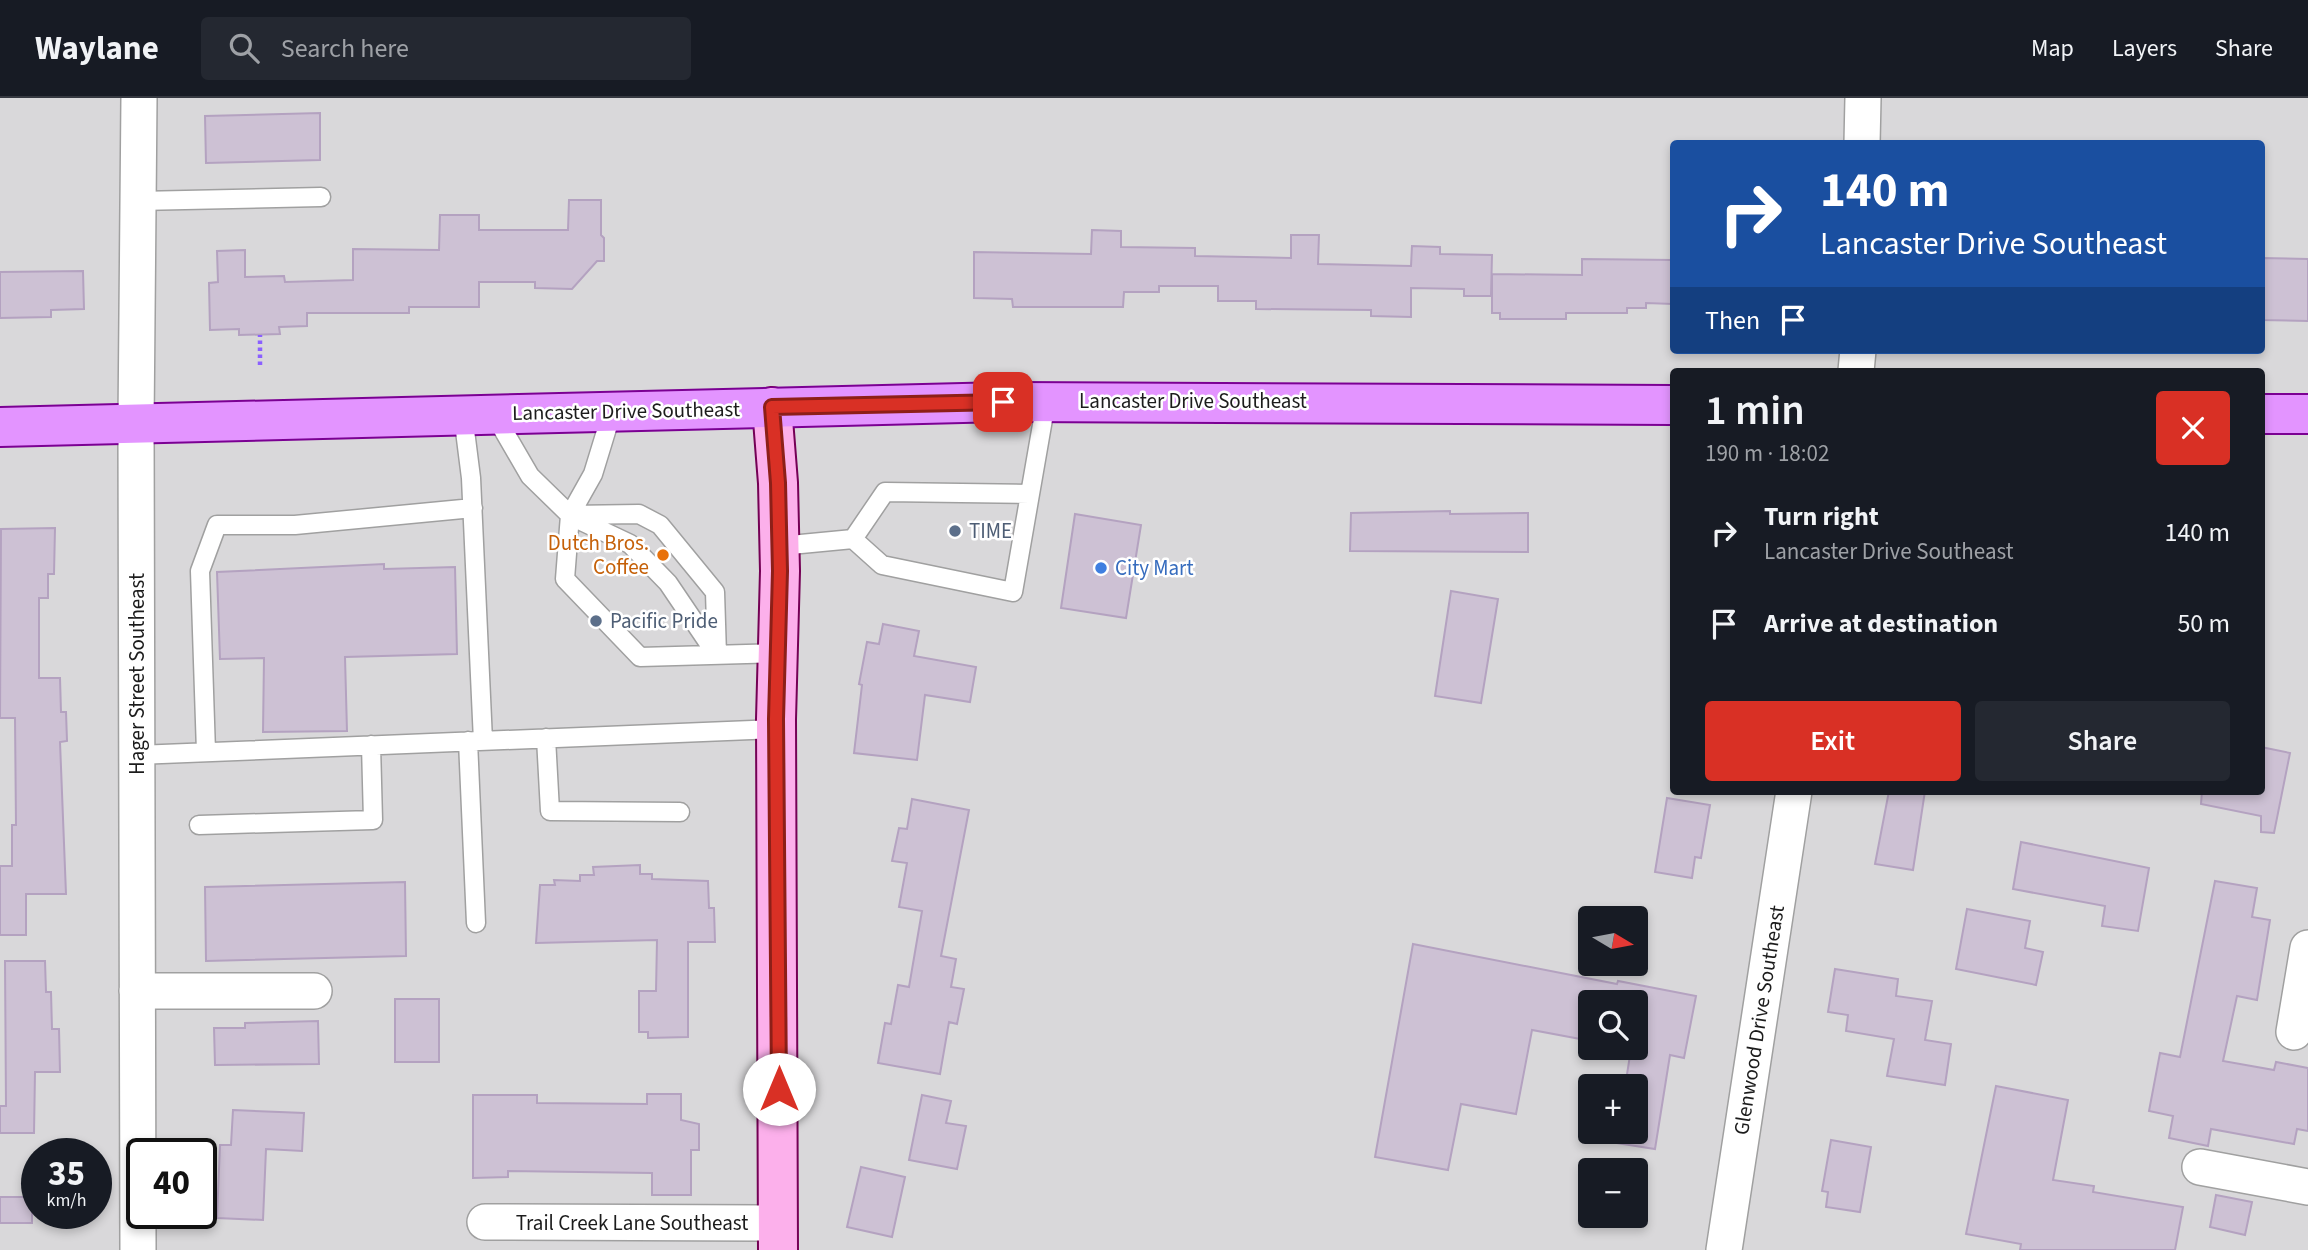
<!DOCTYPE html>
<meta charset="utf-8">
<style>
body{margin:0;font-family:"Source Sans 3",sans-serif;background:#242831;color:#f1f3f6;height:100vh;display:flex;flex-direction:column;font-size:26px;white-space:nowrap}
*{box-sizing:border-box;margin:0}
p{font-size:23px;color:#9ea1a6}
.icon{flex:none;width:38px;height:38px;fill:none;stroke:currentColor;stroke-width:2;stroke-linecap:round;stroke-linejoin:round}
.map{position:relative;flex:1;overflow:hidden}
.sheet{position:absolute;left:1670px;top:270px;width:595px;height:427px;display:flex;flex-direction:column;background:#171b24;border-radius:7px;box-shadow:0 4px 10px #0003}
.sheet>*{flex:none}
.banner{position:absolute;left:1670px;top:42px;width:595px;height:214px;border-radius:7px;box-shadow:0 4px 10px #0003;background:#1a4fa0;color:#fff;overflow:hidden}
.needle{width:46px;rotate:100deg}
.tools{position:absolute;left:1578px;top:808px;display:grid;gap:14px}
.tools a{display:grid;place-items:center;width:70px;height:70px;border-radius:7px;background:#171b24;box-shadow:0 4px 10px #0003;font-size:35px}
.speed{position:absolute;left:21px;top:1040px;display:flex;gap:14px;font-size:35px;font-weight:700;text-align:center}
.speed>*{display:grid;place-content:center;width:91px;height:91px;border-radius:50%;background:#171b24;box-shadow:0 4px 10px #0003;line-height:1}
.speed small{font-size:18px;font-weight:400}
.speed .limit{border:4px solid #111;border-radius:10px;background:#fff;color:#111}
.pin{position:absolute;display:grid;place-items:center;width:60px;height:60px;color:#fff;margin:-30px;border-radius:14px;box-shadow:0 4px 10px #0006}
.me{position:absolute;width:77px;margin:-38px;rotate:0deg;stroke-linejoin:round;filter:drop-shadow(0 0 5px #0008)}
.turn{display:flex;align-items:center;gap:24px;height:147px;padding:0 35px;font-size:32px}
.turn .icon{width:91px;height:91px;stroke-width:2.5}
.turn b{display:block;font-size:49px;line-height:60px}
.then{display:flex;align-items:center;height:66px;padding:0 35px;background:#0003;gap:14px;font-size:26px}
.round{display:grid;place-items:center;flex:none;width:74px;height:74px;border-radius:7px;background:#242831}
.headline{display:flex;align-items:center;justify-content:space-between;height:119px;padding:0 35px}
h1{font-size:42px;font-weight:600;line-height:52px}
.button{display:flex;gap:14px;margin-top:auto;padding:14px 35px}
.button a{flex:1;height:80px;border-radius:7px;background:#d93025;color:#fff;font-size:28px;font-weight:600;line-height:80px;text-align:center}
.button a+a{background:#242831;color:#f1f3f6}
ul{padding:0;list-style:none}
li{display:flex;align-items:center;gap:21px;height:91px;padding:0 35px}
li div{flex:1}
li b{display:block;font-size:26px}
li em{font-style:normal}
header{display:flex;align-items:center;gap:42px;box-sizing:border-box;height:98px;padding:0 35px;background:#171b24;border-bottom:2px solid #363941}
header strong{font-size:33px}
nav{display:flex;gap:38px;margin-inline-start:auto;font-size:24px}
.search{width:490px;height:63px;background:#242831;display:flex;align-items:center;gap:18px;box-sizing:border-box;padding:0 24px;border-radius:7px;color:#9ea1a6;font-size:26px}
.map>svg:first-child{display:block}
.residential{fill:#d9d8da;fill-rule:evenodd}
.building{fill:#cdc1d4;stroke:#b4a2c0;stroke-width:2}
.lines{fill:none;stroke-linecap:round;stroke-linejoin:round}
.lane-casing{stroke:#a0a0a0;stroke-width:21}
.street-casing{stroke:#a0a0a0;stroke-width:38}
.secondary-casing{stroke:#750055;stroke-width:42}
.primary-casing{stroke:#7b0093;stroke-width:42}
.path{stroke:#8b60ff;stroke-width:4.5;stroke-dasharray:3.5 3.5;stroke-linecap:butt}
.lane{stroke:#fff;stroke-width:18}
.street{stroke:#fff;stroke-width:35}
.secondary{stroke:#fcb0eb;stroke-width:38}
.primary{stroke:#e394ff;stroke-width:38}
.route-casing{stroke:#8d1f18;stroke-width:18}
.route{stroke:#d93025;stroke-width:12}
.service-dot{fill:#5c6f8a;stroke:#fff;stroke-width:2.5}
.food-dot{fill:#e8710a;stroke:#fff;stroke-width:2.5}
.shop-dot{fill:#3f7fe0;stroke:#fff;stroke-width:2.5}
.labels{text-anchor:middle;stroke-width:5;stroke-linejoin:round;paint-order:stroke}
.street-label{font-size:21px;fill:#1c1c1c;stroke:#fff}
.service-label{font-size:21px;fill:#4e5e75;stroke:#fff;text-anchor:start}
.food-label{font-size:21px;fill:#c56008;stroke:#fff;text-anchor:end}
.shop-label{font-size:21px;fill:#366cbe;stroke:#fff;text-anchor:start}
</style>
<header>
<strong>Waylane</strong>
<div class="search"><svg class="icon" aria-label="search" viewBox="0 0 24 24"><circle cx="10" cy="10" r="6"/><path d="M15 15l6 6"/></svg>Search here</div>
<nav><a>Map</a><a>Layers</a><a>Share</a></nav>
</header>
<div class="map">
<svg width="2308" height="1152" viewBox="0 0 2308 1152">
<rect width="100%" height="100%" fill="#ebe0ee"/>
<!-- residential -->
<path class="residential" d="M0,0H2308V1152H0ZM1673,46H2261V252H1673ZM1673,273H2261V693H1673ZM1591,821H1636V866H1591ZM1591,905H1636V950H1591ZM1591,989H1636V1034H1591ZM37,1055H96V1115H37ZM142,1055H201V1115H142ZM1591,1073H1636V1118H1591Z"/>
<!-- building -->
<path class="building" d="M320,15V62L206,65L205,18Z
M569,102H601V137L604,140V163H597L572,191L535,190V184H479V209H409V215H307V228L279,229L280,236L239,237V231L210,232L209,185L218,184L217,153L245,152V179L284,178L285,184L353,182V151L439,152L440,117H479V132H568Z
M1092,132L1121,133V149L1195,150V158L1291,160V137H1319L1318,166L1411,168L1412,148L1440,149V156L1492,157L1491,198H1464V191L1411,190V219L1371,218V212L1256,211V203H1218V188H1159V194H1124L1123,209H1013L1012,201L974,200V154L1091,156Z
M2261,160L2308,161V223L2261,222Z
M1582,161L1673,162V206L1646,205V210H1627V215H1566V221H1500V215H1492V176L1582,177Z
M83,173L84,211L51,212V219L0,220V174Z
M1450,413V416L1528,415V454L1350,453L1351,415Z
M1075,416L1141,427L1126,520L1061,510Z
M55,430L54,476H48V500H39V580H60L61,614H66L67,643L60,644L66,796H26V837H0V768H12V727H16L15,620H0L1,431Z
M384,466V471L455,469L457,556L345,559L347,633L263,634L264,560L220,561L217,474Z
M1451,493L1498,501L1481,605L1435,598Z
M883,526L919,533L914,558L976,569L970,604L925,597L917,662L854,655L862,587L859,586L867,544L879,546Z
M2261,649L2290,655L2274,735L2261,734V718L2201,706L2202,693H2261Z
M1889,693H1925L1913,772L1875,766Z
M1667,700L1710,707L1701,760L1695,759L1692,780L1655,774Z
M912,701L969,712L941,858L956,861L951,889L964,891L957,926L949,924L940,976L878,965L885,925L891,926L898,887L909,889L922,813L899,809L907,765L892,763L899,730L907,731Z
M2021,744L2149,770L2138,833L2102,828L2105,808L2013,791Z
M640,767V776H652V781L708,783L709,810H714L715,844H688V939L648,940V934H639V893H656L657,842L536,845L540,787H555L554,782L580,783V777H594L593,769Z
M2215,783L2257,790L2252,819L2270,822L2257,902L2237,898L2223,963L2274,972L2276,964L2308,970V1033L2297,1031L2294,1046L2211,1031L2208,1048L2169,1040L2173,1018L2149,1013L2160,955L2180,959Z
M405,784L406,858L206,863L205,789Z
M1967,811L2030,823L2025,850L2043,854L2036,887L1956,871Z
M1413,846L1617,886L1618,883L1696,898L1684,960L1670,957L1655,1051L1616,1045L1617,1034H1636V989H1625L1631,951L1628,950H1636V905H1591V943L1532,932L1516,1016L1461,1006L1448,1072L1375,1059Z
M5,863H45L46,894H51L52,931H59L60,974H35L34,1035H0V1008H6Z
M1835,871L1898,881L1896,898L1932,903L1925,942L1951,946L1945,987L1887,978L1894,941L1846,933L1848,917L1828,914Z
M395,901H439V964H395Z
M318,923L319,966L215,967L214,930H245V925Z
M1996,988L2068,1002L2053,1082L2094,1088L2093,1094L2183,1109L2175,1152H2020L2021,1146L1966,1136Z
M647,996H681V1022L699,1026V1052H691V1097H652V1075L508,1073V1079L473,1080V997H537V1005L647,1006Z
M922,997L951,1003L946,1025L966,1028L957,1071L909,1062Z
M233,1012L304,1015L302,1053L266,1051L263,1122L217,1120L220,1047H231Z
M1831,1042L1871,1049L1860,1114L1826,1109L1828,1094L1822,1093Z
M861,1069L905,1079L892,1139L847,1129Z
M2216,1097L2252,1104L2245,1137L2210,1129Z
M0,1099H32V1125H0Z"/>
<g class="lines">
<defs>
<path id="lane" d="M138,103L321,99
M494,316L530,378L570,417L565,481L640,559L778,555
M463,317L471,380L483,643
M570,417L639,416L660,427L715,494L717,557
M570,417L593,376L612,314
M573,419L630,446L668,485L716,556
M853,441L885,394L1029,396
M780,448L853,441L882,467L1013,494L1046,304
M546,640L550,713L680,714
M468,643L476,825
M206,654L200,473L217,427H295L473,410
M137,657L776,631
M199,727L373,722L371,647"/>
<path id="street" d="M1862,46L1863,0
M1856,273L1858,252
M137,893H314
M2294,934L2308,850
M2200,1069L2308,1089
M485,1124L778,1125
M138,1152L136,325L139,0
M1724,1152L1794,693"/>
<path id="secondary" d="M772,309L778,385L780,473L776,621L778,1152"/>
<path id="primary" d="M2261,316H2308
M0,329L1003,304L1673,307"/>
</defs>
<!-- lane casing -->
<use href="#lane" class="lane-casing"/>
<!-- street casing -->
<use href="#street" class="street-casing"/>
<!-- secondary casing -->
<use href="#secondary" class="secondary-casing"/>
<!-- primary casing -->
<use href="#primary" class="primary-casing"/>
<!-- path -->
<path class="path" d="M260,267V237"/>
<!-- lane -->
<use href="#lane" class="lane"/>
<!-- street -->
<use href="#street" class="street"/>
<!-- secondary -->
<use href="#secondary" class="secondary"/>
<!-- primary -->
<use href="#primary" class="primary"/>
</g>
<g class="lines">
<defs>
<path id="route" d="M779,991L776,621L780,473L778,385L772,309L1003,304"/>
</defs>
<!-- route casing -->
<use href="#route" class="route-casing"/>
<!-- route -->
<use href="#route" class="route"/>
</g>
<!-- markers -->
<g class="service-dot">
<circle cx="955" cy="433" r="7"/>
<circle cx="596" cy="523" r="7"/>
</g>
<circle class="food-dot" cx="663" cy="457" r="7"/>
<circle class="shop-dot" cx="1101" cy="470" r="7"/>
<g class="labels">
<!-- street labels -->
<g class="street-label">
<text x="1193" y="310">Lancaster Drive Southeast</text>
<text transform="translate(626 313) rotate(-1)" y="7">Lancaster Drive Southeast</text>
<text transform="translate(137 576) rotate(-90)" y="7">Hager Street Southeast</text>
<text transform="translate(1759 922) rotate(-81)" y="7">Glenwood Drive Southeast</text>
<text x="632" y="1132">Trail Creek Lane Southeast</text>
</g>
<!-- service labels -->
<g class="service-label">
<text x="969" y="440">TIME</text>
<text x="610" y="530">Pacific Pride</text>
</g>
<!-- food labels -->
<g class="food-label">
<text x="649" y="452">Dutch Bros.<tspan x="649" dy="24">Coffee</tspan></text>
</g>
<!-- shop labels -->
<g class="shop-label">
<text x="1115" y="477">City Mart</text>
</g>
</g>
</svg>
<div class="tools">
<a><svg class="needle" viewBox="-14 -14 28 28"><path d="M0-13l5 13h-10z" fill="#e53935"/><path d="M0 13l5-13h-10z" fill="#9ea1a6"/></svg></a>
<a><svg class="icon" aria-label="search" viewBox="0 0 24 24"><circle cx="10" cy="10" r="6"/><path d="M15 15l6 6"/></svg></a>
<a>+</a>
<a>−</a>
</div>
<div class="speed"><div>35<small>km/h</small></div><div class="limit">40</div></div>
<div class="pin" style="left:1003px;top:304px;background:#d93025"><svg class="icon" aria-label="arrive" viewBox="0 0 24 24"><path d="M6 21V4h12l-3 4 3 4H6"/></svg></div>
<svg class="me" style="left:779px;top:991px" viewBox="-20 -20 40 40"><circle r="19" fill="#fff"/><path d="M0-13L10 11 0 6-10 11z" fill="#d93025"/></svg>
<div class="banner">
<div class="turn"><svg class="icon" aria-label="right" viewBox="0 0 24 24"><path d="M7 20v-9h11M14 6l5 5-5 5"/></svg><div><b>140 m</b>Lancaster Drive Southeast</div></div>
<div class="then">Then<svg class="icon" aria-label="arrive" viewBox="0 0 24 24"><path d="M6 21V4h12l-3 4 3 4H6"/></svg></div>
</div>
<section class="sheet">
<div class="headline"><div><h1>1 min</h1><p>190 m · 18:02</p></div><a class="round" style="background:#d93025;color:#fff"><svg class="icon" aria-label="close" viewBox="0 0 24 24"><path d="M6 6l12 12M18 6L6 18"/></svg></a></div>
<ul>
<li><svg class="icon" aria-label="right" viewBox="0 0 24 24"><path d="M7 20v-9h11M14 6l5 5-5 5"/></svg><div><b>Turn right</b><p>Lancaster Drive Southeast</p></div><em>140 m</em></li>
<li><svg class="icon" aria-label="arrive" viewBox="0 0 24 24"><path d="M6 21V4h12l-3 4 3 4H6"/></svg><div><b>Arrive at destination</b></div><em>50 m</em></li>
</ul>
<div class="button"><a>Exit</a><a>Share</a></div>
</section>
</div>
